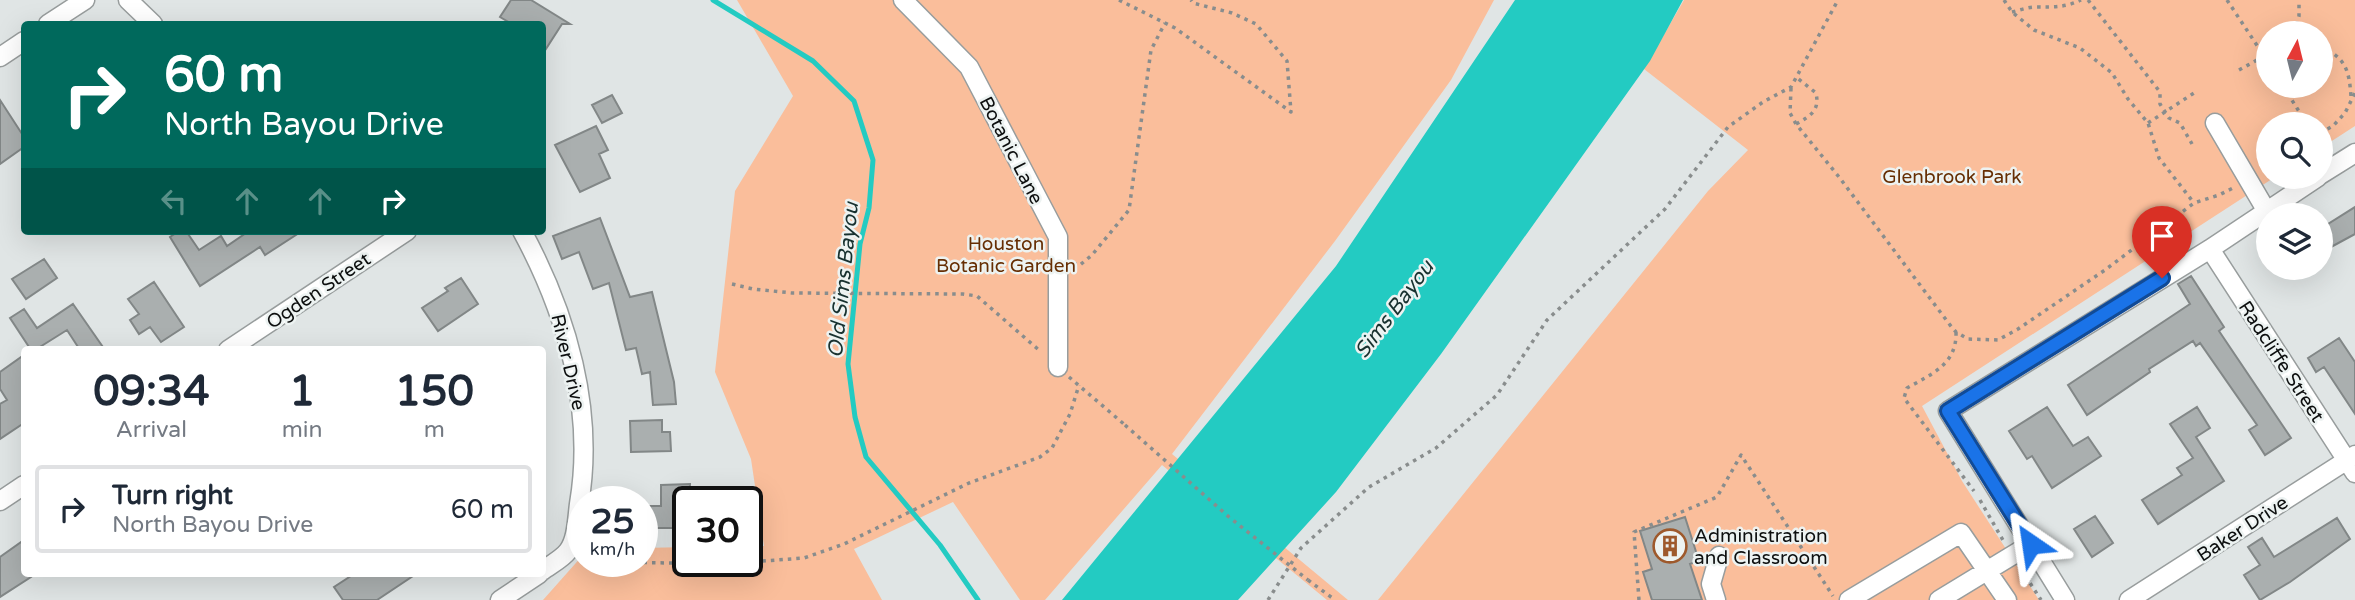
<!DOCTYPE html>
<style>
body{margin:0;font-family:"Varela Round",sans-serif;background:#f2f2f3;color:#1f2937;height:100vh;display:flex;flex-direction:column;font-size:26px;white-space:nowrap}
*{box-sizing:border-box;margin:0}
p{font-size:23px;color:#747a83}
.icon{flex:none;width:38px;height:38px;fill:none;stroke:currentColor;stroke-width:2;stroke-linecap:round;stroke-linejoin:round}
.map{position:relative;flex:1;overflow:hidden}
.side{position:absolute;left:21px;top:346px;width:525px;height:231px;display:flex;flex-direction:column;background:#fff;border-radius:7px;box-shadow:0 7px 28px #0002}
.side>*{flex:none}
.banner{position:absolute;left:21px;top:21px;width:525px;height:214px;border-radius:7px;box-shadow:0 7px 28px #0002;background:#00695c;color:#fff;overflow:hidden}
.needle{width:46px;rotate:7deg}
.tools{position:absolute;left:2256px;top:21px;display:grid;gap:14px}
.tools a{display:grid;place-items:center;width:77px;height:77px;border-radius:50%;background:#fff;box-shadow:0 7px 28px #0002;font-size:35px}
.speed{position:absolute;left:567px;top:486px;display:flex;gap:14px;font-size:35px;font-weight:700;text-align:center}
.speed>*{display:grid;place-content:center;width:91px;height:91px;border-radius:50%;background:#fff;box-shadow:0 7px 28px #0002;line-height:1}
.speed small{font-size:18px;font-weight:400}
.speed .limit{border:4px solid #111;border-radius:10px;background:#fff;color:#111}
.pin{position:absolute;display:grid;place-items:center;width:60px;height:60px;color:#fff;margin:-72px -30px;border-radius:50% 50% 50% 0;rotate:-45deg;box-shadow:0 0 7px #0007}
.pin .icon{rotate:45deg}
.me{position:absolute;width:77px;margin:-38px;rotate:328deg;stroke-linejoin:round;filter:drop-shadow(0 0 5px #0008)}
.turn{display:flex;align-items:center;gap:24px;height:147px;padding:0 28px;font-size:32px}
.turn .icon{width:91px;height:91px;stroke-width:2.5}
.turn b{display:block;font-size:49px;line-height:60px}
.lanes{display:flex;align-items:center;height:66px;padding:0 28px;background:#0003;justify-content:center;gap:35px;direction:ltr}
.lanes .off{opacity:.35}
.eta{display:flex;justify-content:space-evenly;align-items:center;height:119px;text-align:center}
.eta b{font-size:42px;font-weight:700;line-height:49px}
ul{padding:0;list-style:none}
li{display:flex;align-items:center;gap:21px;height:88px;margin:0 14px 10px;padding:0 14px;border:4px solid #e0e1e3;border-radius:7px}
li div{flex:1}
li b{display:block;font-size:26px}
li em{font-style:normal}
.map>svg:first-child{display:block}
.green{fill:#fabe9b;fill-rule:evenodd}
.water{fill:#23cbc2}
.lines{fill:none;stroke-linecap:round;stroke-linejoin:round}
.stream{stroke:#23cbc2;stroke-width:5}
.building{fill:#aaafaf;stroke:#828787;stroke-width:2}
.minor-casing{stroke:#989d9d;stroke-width:21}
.path{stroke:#898d8d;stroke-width:3.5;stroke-dasharray:3.5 5;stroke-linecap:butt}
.minor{stroke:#fff;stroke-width:18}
.path-bridge{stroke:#898d8d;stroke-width:3.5;stroke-dasharray:3.5 5;stroke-linecap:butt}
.route-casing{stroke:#114b97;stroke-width:18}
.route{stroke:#1a73e8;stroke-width:12}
.labels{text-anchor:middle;stroke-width:5;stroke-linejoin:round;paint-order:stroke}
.street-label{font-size:19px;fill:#0d0f0f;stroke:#edf3f2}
.park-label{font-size:19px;fill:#662e03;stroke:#edf3f2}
.poi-label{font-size:19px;fill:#0d0f0f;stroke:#edf3f2;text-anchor:start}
.water-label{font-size:21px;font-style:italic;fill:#18312f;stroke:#edf3f2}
</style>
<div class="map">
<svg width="2355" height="600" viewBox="0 0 2355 600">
<rect width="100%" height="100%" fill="#e0e5e5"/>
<!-- green -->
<path class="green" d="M737,0H1494L1451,80L1335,241L1172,454L1348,600H1327L1162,465L1045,600H1020L953,502L854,549L882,600H543L583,555V562H642V548L688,547V562H747V546H764L751,459L715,372L735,191L793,96Z
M1684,0H2355V126L2321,148L2320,124H2268V177H2275L1922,406L1962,481L2039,600H1378L1708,191L1748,150L1644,69ZM2268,33H2320V86H2268Z"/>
<!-- water -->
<path class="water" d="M1515,0H1683L1650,61L1441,354L1336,492L1238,600H1062L1336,266Z"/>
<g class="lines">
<!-- stream -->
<path class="stream" d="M713,0L813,61L854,101L873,160L869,208L860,244L848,364L855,417L866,457L940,545L978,600"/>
</g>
<!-- building -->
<path class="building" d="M511,0H531L570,24H562L542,55V24H512L500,17Z
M612,95L622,113L602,123L592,105Z
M0,100L24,137V147L0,164Z
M596,126L608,150L599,154L610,178L580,192L555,145Z
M2355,207V234L2320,253V229Z
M600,218L630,297L652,292L674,382L676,404L653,405L650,372L642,374L636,348L626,350L609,283L593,289L579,252L562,259L553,236Z
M179,231H186L199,250L221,236L227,246L249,231H302L265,255L260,247L200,286L170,237Z
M44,259L57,278L26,299L12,279Z
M2191,276L2224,327L2219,331L2291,438L2265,455L2249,430L2257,425L2200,343L2196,346L2193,341L2149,369L2150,372L2087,415L2068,385L2190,304L2178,284Z
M461,278L478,304L438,331L422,308L448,291L445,288Z
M154,282L184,327L161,342L150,327L139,334L130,320L139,314L128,299Z
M73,304L105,350H80L67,330L35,350H31L10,318L24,309L37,328Z
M2339,338L2355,362V414L2324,367L2316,372L2308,358Z
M24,355V423L0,439V404L7,400L0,389V372Z
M2047,407L2073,446L2088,437L2101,456L2052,488L2032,456L2027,459L2009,431Z
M2197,407L2210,428L2196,437L2224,481L2158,524L2142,500L2182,475L2177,468L2193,458L2170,424Z
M662,420V432H670L671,451L631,452L630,421Z
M690,484L688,528H642V506H661V485Z
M2095,516L2113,543L2092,557L2074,529Z
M1685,517L1699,561L1690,564L1702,600H1652L1643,572L1652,569L1640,531Z
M2337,518L2350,539L2290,582L2260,600L2244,575L2260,565L2248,547L2262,538L2274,557Z
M24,540V574H29L31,577L0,597V557Z
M354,574H416L377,600H343L334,587Z"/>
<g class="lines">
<defs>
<path id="minor" d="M128,0L153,24
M903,0L969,67L1058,237V367
M48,24L85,0
M0,57L24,41
M2215,123L2266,210
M2320,175L2355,153
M522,231C567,314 595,410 579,504C577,519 577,539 568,551C562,559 550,565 542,571
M2210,249L2355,473
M228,350L407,231
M0,501L24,485
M500,600L539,574
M1716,600L1711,584L1719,556
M1849,600L1961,533L2007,600
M1939,600L2031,544
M2065,600L1948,411L2210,249L2318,177
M2129,600L2355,455"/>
</defs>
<!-- minor casing -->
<use href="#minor" class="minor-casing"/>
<!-- path -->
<path class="path" d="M1119,0L1175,28L1291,112L1287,61L1256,24L1232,13L1193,3L1191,0
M2004,0L2012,12L2034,30L2080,48L2112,73L2128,99L2148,123L2159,158L2194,203
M2088,0L2160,92V104L2169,118L2180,123L2192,144
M2227,0L2268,62
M2012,12C2020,10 2028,7 2035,7C2053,7 2064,8 2081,0
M2294,33L2299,16V0
M2320,46C2346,58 2349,70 2351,96
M2239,70L2268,54
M2283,86L2307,124
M1791,88L1790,113L1796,124L1839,177L1950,325L1956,332L1968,339L1998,340L2018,329L2105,270L2194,203L2219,195L2233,188
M2148,123L2194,93
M1796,124C1810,116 1820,111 1816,93L1796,77
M2320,133L2333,126L2345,113L2355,93
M1073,263L1080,265L1092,255L1129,210L1151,50L1165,23
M732,284L753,289L792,293L963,294L977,296L1040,351
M1956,332C1957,364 1932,374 1907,388L1904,398L1974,491
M1069,377L1125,425
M1980,500L2004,542
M618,562L722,564L804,558L844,544L969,483L1040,457L1052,448L1070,414L1079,385
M2021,569L2041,600
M1308,580L1335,600
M1268,600L1301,548L1369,487L1436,448L1497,395L1547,320L1665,209L1728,127L1763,102L1791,87L1838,0
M1639,600L1634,532L1717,497L1741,455L1833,596"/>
<!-- minor -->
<use href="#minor" class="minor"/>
<!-- path-bridge -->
<path class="path-bridge" d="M1125,425L1229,517L1308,580"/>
</g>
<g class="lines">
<defs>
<path id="route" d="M2031,544L1948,411L2162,278"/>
</defs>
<!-- route casing -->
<use href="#route" class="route-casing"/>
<!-- route -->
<use href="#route" class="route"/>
</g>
<!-- icons -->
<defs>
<symbol id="building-ring" viewBox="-11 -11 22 22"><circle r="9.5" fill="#edf3f2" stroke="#9e592c" stroke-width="1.5"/><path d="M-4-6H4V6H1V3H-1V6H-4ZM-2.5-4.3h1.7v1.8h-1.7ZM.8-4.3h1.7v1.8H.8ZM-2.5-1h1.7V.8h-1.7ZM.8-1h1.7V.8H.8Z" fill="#9e592c"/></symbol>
</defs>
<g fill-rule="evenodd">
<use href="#building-ring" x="1651" y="527" width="38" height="38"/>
</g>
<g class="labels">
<!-- street labels -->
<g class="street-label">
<text transform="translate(1012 150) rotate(63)" y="7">Botanic Lane</text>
<text transform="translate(318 290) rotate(-34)" y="7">Ogden Street</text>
<text transform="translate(2282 361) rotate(57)" y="7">Radcliffe Street</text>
<text transform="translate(569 362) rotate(77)" y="7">River Drive</text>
<text transform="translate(2242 528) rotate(-33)" y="7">Baker Drive</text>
</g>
<!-- park labels -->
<g class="park-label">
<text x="1952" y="183">Glenbrook Park</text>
<text x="1006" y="250">Houston<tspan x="1006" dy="22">Botanic Garden</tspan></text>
</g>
<!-- poi labels -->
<g class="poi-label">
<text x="1694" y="542">Administration<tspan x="1694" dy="22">and Classroom</tspan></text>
</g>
<!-- water labels -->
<g class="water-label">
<text transform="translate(843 280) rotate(-84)" y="7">Old Sims Bayou</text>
<text transform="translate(1394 309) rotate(-53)" y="7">Sims Bayou</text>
</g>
</g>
</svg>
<div class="tools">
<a><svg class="needle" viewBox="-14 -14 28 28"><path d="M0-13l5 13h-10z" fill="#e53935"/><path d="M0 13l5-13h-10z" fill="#747a83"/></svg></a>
<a><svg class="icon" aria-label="search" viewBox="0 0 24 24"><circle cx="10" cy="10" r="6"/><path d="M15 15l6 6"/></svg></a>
<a><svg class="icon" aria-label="layers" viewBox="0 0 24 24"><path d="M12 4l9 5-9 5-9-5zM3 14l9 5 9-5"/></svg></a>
</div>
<div class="speed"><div>25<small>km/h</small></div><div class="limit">30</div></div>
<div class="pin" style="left:2162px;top:278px;background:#d93025"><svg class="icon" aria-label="arrive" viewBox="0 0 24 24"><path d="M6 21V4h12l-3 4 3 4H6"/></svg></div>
<svg class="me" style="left:2031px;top:544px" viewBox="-20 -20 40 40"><path d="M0-17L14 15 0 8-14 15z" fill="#1a73e8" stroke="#fff" stroke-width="4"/></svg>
<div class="banner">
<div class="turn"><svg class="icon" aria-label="right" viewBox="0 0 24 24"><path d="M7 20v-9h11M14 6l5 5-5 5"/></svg><div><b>60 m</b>North Bayou Drive</div></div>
<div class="lanes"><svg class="icon off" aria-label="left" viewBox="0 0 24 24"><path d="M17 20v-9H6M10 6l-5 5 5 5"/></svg><svg class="icon off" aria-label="ahead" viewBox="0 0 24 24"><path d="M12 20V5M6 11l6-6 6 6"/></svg><svg class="icon off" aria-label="ahead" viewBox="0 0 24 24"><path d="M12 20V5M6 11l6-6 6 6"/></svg><svg class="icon" aria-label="right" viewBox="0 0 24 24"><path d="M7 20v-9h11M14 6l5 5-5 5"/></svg></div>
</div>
<section class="side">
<div class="eta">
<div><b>09:34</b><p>Arrival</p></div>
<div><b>1</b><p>min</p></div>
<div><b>150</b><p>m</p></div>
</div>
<ul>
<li><svg class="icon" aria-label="right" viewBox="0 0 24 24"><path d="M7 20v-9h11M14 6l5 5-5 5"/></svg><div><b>Turn right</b><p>North Bayou Drive</p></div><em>60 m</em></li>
</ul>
</section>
</div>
